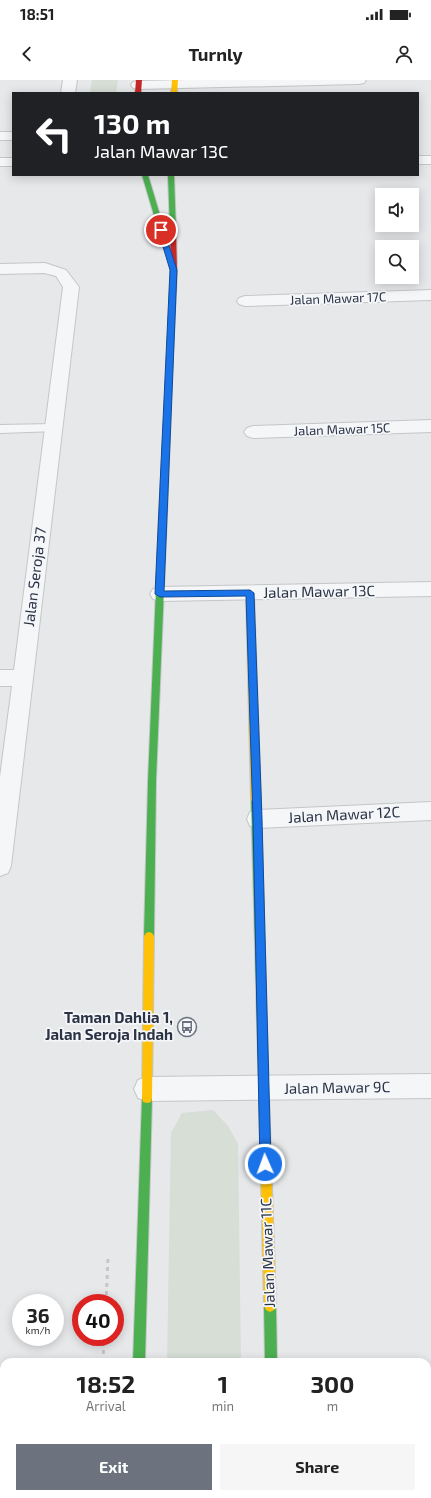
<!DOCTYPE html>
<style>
body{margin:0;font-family:"Exo 2",sans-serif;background:#f6f6f6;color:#222;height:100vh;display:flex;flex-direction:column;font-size:15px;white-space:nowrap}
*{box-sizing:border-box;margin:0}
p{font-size:13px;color:#767676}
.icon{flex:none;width:22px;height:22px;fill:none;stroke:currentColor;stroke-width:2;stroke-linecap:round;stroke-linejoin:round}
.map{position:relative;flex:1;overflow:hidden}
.drawer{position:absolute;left:0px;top:1278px;width:431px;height:140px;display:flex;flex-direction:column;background:#fff;border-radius:12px 12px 0 0;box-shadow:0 2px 10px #0003}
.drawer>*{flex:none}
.hud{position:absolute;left:12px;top:12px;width:407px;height:84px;border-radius:0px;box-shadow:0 2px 10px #0003;background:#202124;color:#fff;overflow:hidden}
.controls{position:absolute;left:375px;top:108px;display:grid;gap:8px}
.controls a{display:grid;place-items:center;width:44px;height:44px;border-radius:0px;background:#fff;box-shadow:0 2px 10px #0003;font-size:20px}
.speed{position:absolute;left:12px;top:1214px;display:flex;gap:8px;font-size:20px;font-weight:700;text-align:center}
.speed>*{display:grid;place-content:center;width:52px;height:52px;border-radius:50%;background:#fff;box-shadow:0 2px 10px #0003;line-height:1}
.speed small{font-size:10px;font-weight:400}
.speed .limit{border:6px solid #d22;background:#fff;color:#111}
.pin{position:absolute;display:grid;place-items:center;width:34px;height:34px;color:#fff;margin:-17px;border:2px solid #fff;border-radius:50%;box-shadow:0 1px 4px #0007}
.me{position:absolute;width:44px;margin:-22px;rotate:358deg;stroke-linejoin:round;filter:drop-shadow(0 0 3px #0008)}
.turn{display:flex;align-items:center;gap:14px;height:84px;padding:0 16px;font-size:18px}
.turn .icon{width:52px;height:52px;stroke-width:2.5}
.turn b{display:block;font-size:28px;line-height:34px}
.eta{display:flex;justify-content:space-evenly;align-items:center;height:68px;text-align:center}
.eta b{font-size:24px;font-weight:700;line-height:28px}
.primary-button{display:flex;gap:8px;margin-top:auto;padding:8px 16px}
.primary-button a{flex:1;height:46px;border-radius:0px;background:#6c737f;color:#fff;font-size:16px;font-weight:700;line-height:46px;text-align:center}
.primary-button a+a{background:#f6f6f6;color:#222}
.status{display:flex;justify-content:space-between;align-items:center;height:28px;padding:0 20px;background:#fff;direction:ltr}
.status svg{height:11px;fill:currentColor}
header{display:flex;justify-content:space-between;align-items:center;height:52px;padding:0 16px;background:#fff;font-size:18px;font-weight:700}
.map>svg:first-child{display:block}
.green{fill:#d6ded6}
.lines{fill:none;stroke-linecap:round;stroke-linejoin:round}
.lane-casing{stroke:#c4c6c8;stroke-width:2}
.street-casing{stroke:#c4c6c8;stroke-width:2}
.fast-casing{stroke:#c4c6c8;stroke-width:2}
.slow-casing{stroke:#c4c6c8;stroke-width:2}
.jam-casing{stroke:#c4c6c8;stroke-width:2}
.path{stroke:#c5c6ca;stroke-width:3;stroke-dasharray:4 4;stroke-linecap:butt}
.lane{fill:#f5f6f7;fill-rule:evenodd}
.street{fill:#f5f6f7;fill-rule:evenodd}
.fast{fill:#4caf50;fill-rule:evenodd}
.slow{fill:#ffc107;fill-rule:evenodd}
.jam{fill:#c62828;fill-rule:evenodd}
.route{fill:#1a73e8;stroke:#114b97}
.labels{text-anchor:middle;stroke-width:3.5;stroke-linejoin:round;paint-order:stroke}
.far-street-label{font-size:13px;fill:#2b3445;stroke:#f4f6f9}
.street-label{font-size:15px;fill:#2b3445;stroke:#f4f6f9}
.poi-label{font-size:15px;font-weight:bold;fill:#2b3445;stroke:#f4f6f9;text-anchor:end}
</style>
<div class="status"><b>18:51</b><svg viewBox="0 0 49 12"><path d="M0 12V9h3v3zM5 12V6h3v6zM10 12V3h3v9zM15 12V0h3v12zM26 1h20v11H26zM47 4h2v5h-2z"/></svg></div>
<header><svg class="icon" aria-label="back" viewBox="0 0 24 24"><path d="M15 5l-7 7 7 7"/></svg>Turnly<svg class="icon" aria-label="person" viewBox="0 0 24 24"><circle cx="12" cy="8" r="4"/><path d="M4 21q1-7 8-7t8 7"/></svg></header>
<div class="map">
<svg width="431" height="1418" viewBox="0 0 431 1418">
<rect width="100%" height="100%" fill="#e6e8ea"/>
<!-- green -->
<path class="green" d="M92,0H118L116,13H90Z
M213,1030L228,1046L238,1064L241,1282H167L171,1053L182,1033Z
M163,1414H243V1418H163Z"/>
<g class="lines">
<defs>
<path id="lane" d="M53,344L57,345L59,348L57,351L0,353V345Z"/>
<path id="street" d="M63,0H77L75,13H61Z
M186,0H366L364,3L359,4L138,9L133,8L131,5L133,2L138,1Z
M0,52H13V60H0Z
M418,76H431V84H418Z
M0,78H13V86H0Z
M45,183L66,190L79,207L11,786L8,793L0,796V697L12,606H0V590H14L63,207L56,196L44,193L0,194V184Z
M431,210V220L245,226L239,224L237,221L239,218L245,216Z
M431,340V352L253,358L247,356L244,352L247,348L253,346Z
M431,502V516L160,521L153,519L150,514L153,509L160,507Z
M431,722V740L258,748L250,746L247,739L250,732L258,730Z
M431,994V1018L147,1021L138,1018L134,1009L138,1000L147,997Z
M260,1414H290V1418H260Z"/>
<path id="fast" d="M142,95H148L168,162L167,163L162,162Z
M168,95H174L176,150L173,152L170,150Z
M163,433L167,436L156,701L154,856L152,859L149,860L146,859L144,856L148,701L159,436Z
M256,716L259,717L261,720L269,1017L268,1021L264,1022L260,1021L259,1017L251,720L253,717Z
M147,1013L151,1014L152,1018L145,1282H133L142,1018L143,1014Z
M270,1220L274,1222L276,1226L277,1282H265L264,1226L266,1222Z
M129,1414H141V1418H129Z"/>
<path id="slow" d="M172,0H178L177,13H171Z
M170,274L173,276L167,436L163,439L159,436L167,276Z
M250,510L254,513L261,720L259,723H253L251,720L246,513Z
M149,852L152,853L154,856L152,1018L151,1022L147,1023L143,1022L142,1018L144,856L146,853Z
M264,1012L268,1013L269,1017L276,1226L274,1230L270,1232L266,1230L264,1226L259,1017L260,1013Z"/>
<path id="jam" d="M136,0H142L141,13H135Z
M173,148L176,150L177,190L173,276L170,278L167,276L171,190L170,150Z"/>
</defs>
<!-- lane casing -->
<use href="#lane" class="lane-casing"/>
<!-- street casing -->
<use href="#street" class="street-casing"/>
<!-- fast casing -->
<use href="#fast" class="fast-casing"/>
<!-- slow casing -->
<use href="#slow" class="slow-casing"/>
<!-- jam casing -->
<use href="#jam" class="jam-casing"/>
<!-- path -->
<path class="path" d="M106,1223L108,1178
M103,1282L104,1257
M96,1418L97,1414"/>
<!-- lane -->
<use href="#lane" class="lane"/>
<!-- street -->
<use href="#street" class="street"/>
<!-- fast -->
<use href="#fast" class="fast"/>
<!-- slow -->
<use href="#slow" class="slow"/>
<!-- jam -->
<use href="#jam" class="jam"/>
</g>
<!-- route -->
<path class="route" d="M159,148L164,150L177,190L164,511L250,510L254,513L262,739L271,1084L269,1088L265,1090L261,1088L260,1084L253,739L246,516L160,517L155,514L170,190L158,150Z"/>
<!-- icons -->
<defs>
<symbol id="bus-ring" viewBox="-11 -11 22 22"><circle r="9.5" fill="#f4f6f9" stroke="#6c737f" stroke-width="1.5"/><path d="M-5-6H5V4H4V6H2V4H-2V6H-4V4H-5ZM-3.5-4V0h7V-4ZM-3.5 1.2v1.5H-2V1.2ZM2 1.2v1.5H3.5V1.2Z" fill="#6c737f"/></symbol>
</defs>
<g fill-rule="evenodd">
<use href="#bus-ring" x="176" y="936" width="22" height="22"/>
</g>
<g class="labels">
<!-- far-street labels -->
<g class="far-street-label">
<text transform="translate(338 218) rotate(-2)" y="5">Jalan Mawar 17C</text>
<text transform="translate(342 349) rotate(-2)" y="5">Jalan Mawar 15C</text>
</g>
<!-- street labels -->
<g class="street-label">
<text transform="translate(35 497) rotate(-83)" y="5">Jalan Seroja 37</text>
<text transform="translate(319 512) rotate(-1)" y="5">Jalan Mawar 13C</text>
<text transform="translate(344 735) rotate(-3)" y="5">Jalan Mawar 12C</text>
<text transform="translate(337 1008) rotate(-1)" y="5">Jalan Mawar 9C</text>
<text transform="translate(268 1173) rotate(-92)" y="5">Jalan Mawar 11C</text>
</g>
<!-- poi labels -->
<g class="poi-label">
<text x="173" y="943">Taman Dahlia 1,<tspan x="173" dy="17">Jalan Seroja Indah</tspan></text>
</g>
</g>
</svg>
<div class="controls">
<a><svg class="icon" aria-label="sound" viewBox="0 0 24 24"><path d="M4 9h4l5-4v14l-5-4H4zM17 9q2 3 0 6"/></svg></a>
<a><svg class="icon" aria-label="search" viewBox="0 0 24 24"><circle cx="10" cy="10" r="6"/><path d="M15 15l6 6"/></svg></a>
</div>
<div class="speed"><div>36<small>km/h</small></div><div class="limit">40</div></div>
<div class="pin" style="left:161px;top:150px;background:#d93025"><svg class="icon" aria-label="arrive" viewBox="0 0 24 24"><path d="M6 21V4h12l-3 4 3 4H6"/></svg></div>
<svg class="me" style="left:265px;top:1084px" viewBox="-20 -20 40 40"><circle r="17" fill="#1a73e8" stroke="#fff" stroke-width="3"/><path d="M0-11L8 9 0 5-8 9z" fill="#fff"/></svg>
<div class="hud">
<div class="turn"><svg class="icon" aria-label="left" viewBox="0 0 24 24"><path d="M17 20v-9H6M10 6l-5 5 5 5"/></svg><div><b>130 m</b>Jalan Mawar 13C</div></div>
</div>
<section class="drawer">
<div class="eta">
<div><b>18:52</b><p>Arrival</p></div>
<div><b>1</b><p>min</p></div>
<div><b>300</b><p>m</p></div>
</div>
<div class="primary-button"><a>Exit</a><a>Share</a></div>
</section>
</div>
